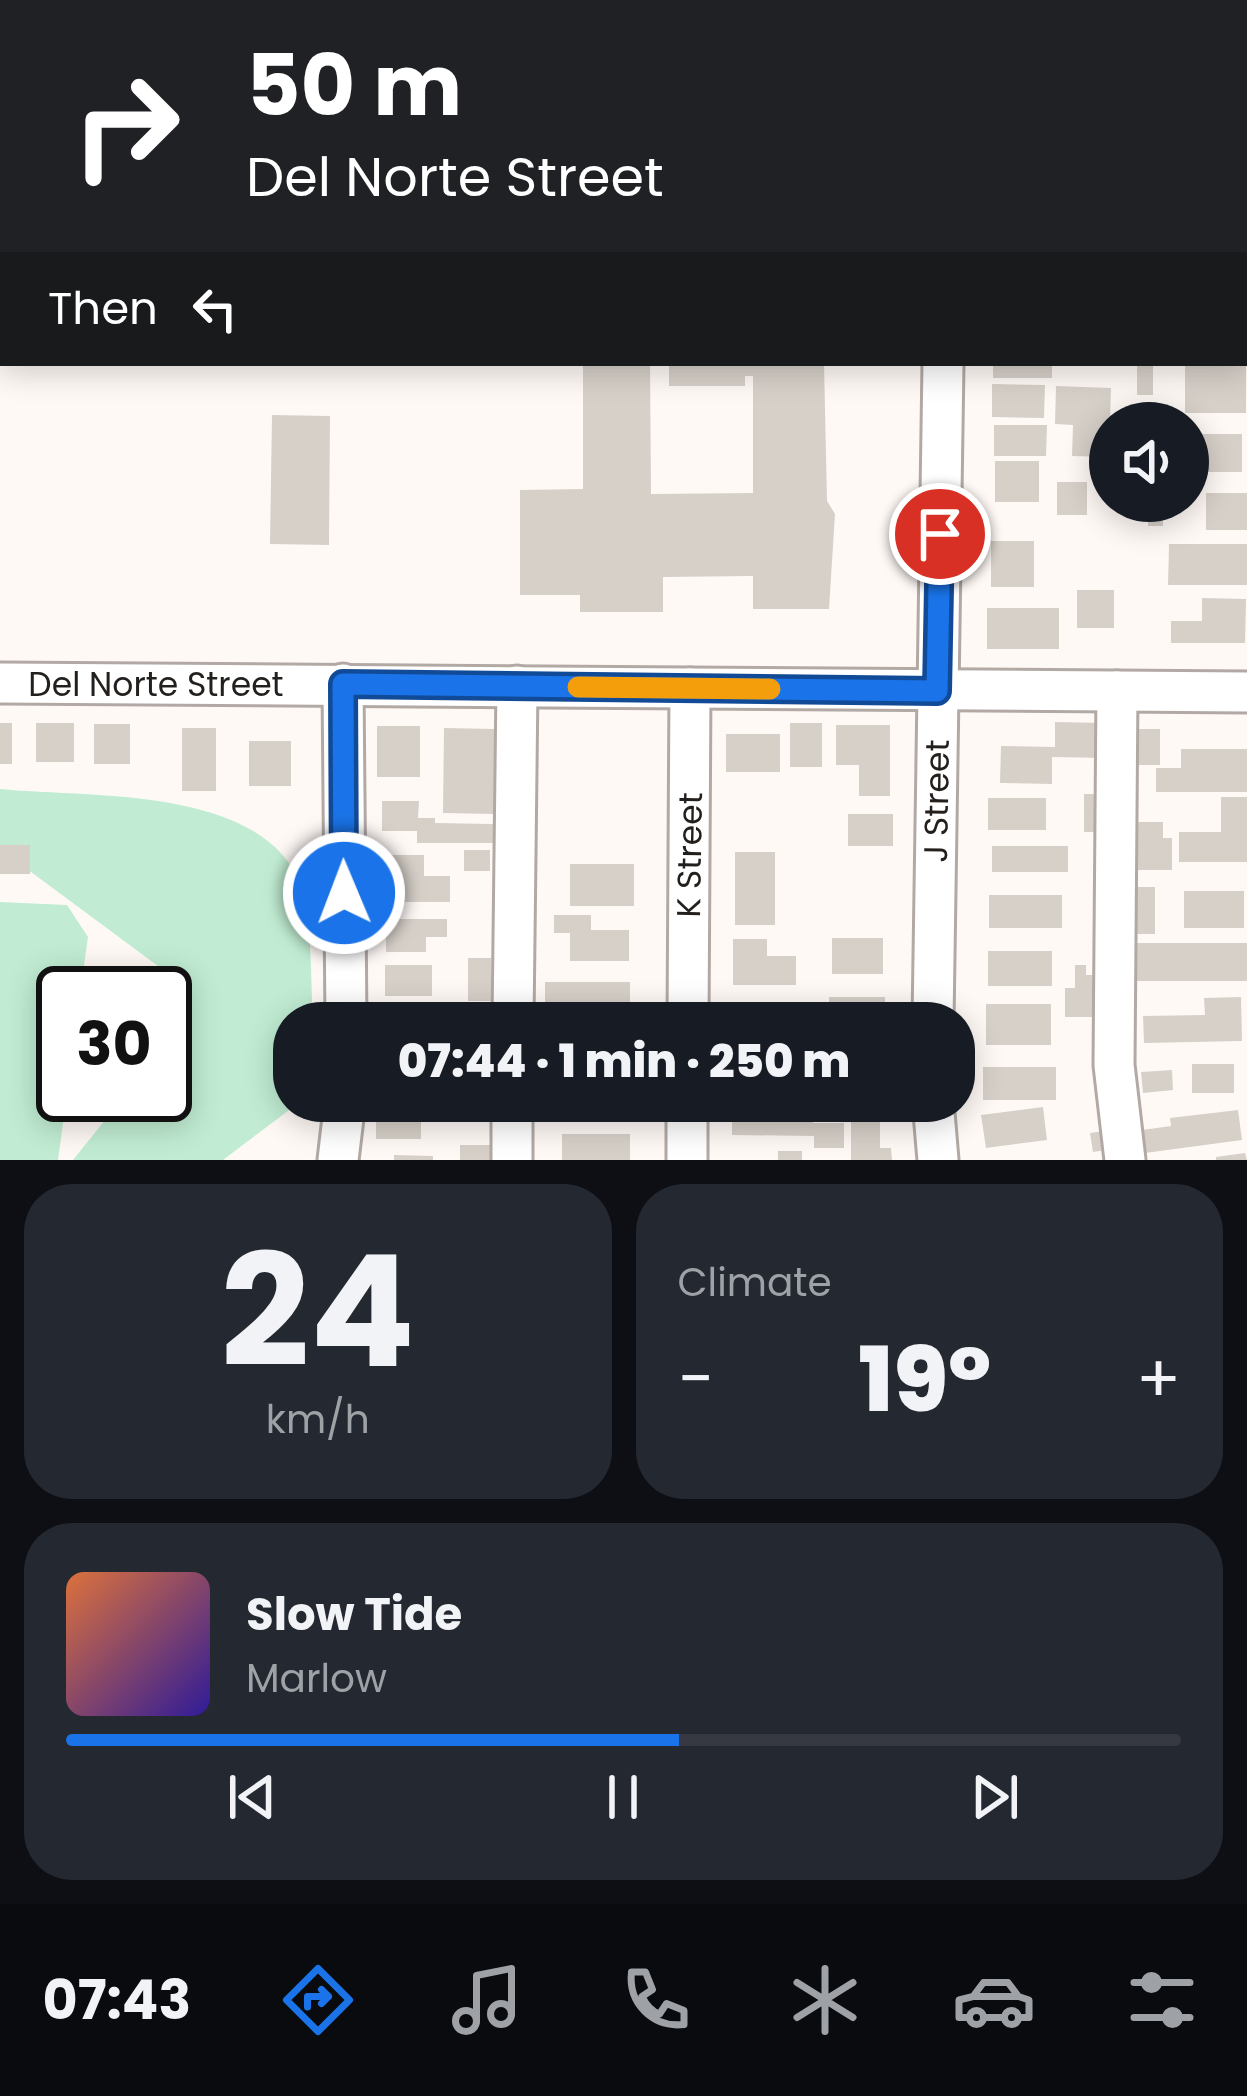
<!DOCTYPE html>
<html lang="en">
<head>
<meta charset="utf-8">
<style>
	:root { --surface:#171b24; --page:#242831; --text:#f1f3f6; --muted:#9ea1a6; --line:#363941; --accent:#1a73e8 }
	body { margin:0; font-family:Poppins,sans-serif; background:var(--page); color:var(--text); height:100vh; display:flex; flex-direction:column; font-size:45px; white-space:nowrap }
	* { box-sizing:border-box; margin:0 }
	p { font-size:39px; color:var(--muted) }
	.icon { flex:none; width:66px; height:66px; fill:none; stroke:currentColor; stroke-width:2; stroke-linecap:round; stroke-linejoin:round }
	.map { position:relative; height:1160px; overflow:hidden }
	.details { display:flex; flex-direction:column; gap:24px; padding:24px; background:#0d0f14; flex:1 }
	.details>* { flex:none }
	.guide { position:absolute; left:0px; top:0px; width:1248px; height:366px; box-shadow:0 6px 30px #0003; background:#202124; color:#fff; overflow:hidden }
	.fabs { position:absolute; left:1089px; top:402px; display:grid; gap:24px }
	.fabs a { display:grid; place-items:center; width:120px; height:120px; border-radius:50%; background:var(--surface); box-shadow:0 6px 30px #0003; font-size:60px }
	.speed { position:absolute; left:36px; top:966px; display:flex; gap:24px; font-size:60px; font-weight:700; text-align:center }
	.speed>* { display:grid; place-content:center; width:156px; height:156px; border-radius:50%; background:var(--surface); box-shadow:0 6px 30px #0003; line-height:1 }
	.speed .limit { border:6px solid #111; border-radius:18px; background:#fff; color:#111 }
	.pin { position:absolute; display:grid; place-items:center; width:102px; height:102px; color:#fff; margin:-51px; border:6px solid #fff; border-radius:50%; box-shadow:0 3px 12px #0007 }
	.me { position:absolute; width:132px; margin:-66px; rotate:359deg; stroke-linejoin:round; filter:drop-shadow(0 0 9px #0008) }
	.turn { display:flex; align-items:center; gap:42px; height:252px; padding:0 48px; font-size:54px }
	.turn .icon { width:156px; height:156px; stroke-width:2.5 }
	.turn b { display:block; font-size:84px; line-height:102px }
	.then { display:flex; align-items:center; height:114px; padding:0 48px; background:#0003; gap:24px; font-size:45px }
	.big { font-size:90px; font-weight:800; line-height:1.1 }
	.details .tile { flex:1; display:flex; flex-direction:column; justify-content:center; gap:18px; min-width:0; padding:0 42px; border-radius:48px; background:var(--page) }
	.details .dial { align-items:center; gap:0 }
	.dial b { font-size:156px; line-height:1 }
	.song { display:flex; align-items:center; gap:36px }
	.cover { width:144px; height:144px; border-radius:18px; background:linear-gradient(135deg,hsl(20 70% 55%),hsl(250 70% 35%)) }
	.played { height:12px; border-radius:6px; background:linear-gradient(90deg,var(--accent) 55%,var(--line) 55%) }
	.keys { display:flex; justify-content:space-around; direction:ltr }
	.heat { display:flex; justify-content:space-between; align-items:center; font-size:66px; direction:ltr }
	.details .tiles { flex:1; display:grid; gap:24px; grid-template-columns:1fr 1fr }
	.tile:last-child { grid-column:span 2 }
	.trip { position:absolute; left:273px; top:1002px; width:702px; height:120px; border-radius:48px; background:var(--surface); box-shadow:0 6px 30px #0003; font-weight:800; line-height:120px; text-align:center }
	.tab-bar { display:flex; height:192px; justify-content:space-around; align-items:center; background:#090b0e; color:var(--muted) }
	.tab-bar .icon { width:84px; height:84px }
	.tab-bar .active { color:var(--accent) }
	.tab-bar b { font-size:54px; color:var(--text) }
	.map>svg:first-child { display:block }
</style>
</head>
<body>
<div class="map">
<svg width="1247" height="1160" viewBox="0 0 1247 1160">
	<rect width="100%" height="100%" fill="#fff9f6"/>
	<!-- green -->
	<g fill="#c1ecd3">
		<path d="M0 789C89 798 262 785 301 885 312 911 311 990 313 1023H294V1101H301L223 1160H73L125 1095H165V1049L179 1032 166 972 0 849Z"/>
		<polygon points="0,902 67,905 88,937 80,993 63,993 67,1095 58,1160 0,1160"/>
	</g>
	<!-- building -->
	<g fill="#d7d0c9">
		<polygon points="583,363 650,363 651,494 753,493 753,376 745,376 745,386 669,386 669,363 824,363 827,501 835,514 829,609 753,609 753,576 663,577 663,612 580,612 580,595 520,595 520,490 583,489"/>
		<rect x="993" y="363" width="59" height="15"/>
		<rect x="1137" y="363" width="16" height="32"/>
		<rect x="1185" y="363" width="61" height="50"/>
		<polygon points="992,384 1045,385 1044,418 992,417"/>
		<polygon points="1056,386 1111,388 1109,457 1072,456 1073,425 1055,424"/>
		<polygon points="272,415 330,416 329,545 270,544"/>
		<polygon points="994,425 1047,425 1046,456 994,456"/>
		<rect x="1188" y="434" width="54" height="38"/>
		<rect x="995" y="461" width="44" height="41"/>
		<rect x="1057" y="482" width="30" height="33"/>
		<rect x="1206" y="493" width="41" height="37"/>
		<polygon points="1137,501 1163,501 1163,526 1148,526 1148,507 1137,507"/>
		<rect x="991" y="541" width="43" height="46"/>
		<polygon points="1169,544 1247,544 1247,585 1168,585"/>
		<rect x="1077" y="590" width="37" height="38"/>
		<polygon points="1202,598 1246,599 1245,643 1171,643 1171,621 1202,621"/>
		<rect x="987" y="608" width="72" height="41"/>
		<polygon points="1055,722 1106,723 1105,758 1052,757 1052,784 1000,783 1001,746 1055,747"/>
		<rect x="0" y="723" width="12" height="41"/>
		<rect x="36" y="723" width="38" height="39"/>
		<rect x="790" y="723" width="32" height="44"/>
		<rect x="94" y="724" width="36" height="40"/>
		<polygon points="836,725 890,725 890,796 859,796 859,765 836,765"/>
		<rect x="377" y="726" width="43" height="51"/>
		<rect x="182" y="728" width="34" height="63"/>
		<polygon points="444,728 495,729 495,814 443,813"/>
		<rect x="1130" y="729" width="30" height="36"/>
		<rect x="726" y="734" width="54" height="38"/>
		<rect x="249" y="741" width="42" height="45"/>
		<polygon points="1181,749 1247,749 1247,792 1156,792 1156,768 1181,768"/>
		<rect x="1084" y="794" width="19" height="38"/>
		<polygon points="1221,797 1247,797 1247,862 1179,862 1179,832 1221,832"/>
		<rect x="988" y="798" width="58" height="32"/>
		<polygon points="382,801 419,801 418,818 435,818 435,823 493,824 493,843 417,843 417,831 382,831"/>
		<rect x="848" y="814" width="45" height="32"/>
		<polygon points="1132,822 1163,822 1163,838 1172,838 1172,870 1132,870"/>
		<rect x="0" y="845" width="30" height="29"/>
		<rect x="992" y="846" width="76" height="26"/>
		<rect x="464" y="850" width="26" height="21"/>
		<rect x="735" y="852" width="40" height="73"/>
		<polygon points="380,855 424,855 424,876 450,876 450,902 380,902"/>
		<rect x="570" y="864" width="64" height="42"/>
		<rect x="1130" y="887" width="25" height="47"/>
		<rect x="1184" y="891" width="60" height="37"/>
		<rect x="989" y="895" width="73" height="33"/>
		<polygon points="554,915 591,915 591,930 629,930 629,961 570,961 570,933 554,933"/>
		<polygon points="386,919 447,919 447,937 426,937 426,952 386,952"/>
		<rect x="832" y="938" width="51" height="36"/>
		<polygon points="733,939 767,939 767,956 796,956 796,985 733,985"/>
		<rect x="1137" y="943" width="110" height="38"/>
		<rect x="988" y="951" width="64" height="35"/>
		<rect x="468" y="958" width="23" height="43"/>
		<rect x="385" y="965" width="47" height="31"/>
		<polygon points="1075,965 1086,965 1086,975 1097,975 1097,1017 1065,1017 1065,988 1075,988"/>
		<rect x="545" y="982" width="85" height="41"/>
		<rect x="829" y="997" width="56" height="26"/>
		<polygon points="1241,997 1242,1041 1144,1043 1143,1016 1205,1015 1204,998"/>
		<rect x="986" y="1004" width="65" height="41"/>
		<rect x="1192" y="1064" width="42" height="29"/>
		<rect x="983" y="1067" width="73" height="33"/>
		<polygon points="1172,1070 1173,1090 1143,1093 1141,1072"/>
		<polygon points="851,1101 880,1101 880,1148 891,1148 892,1160 851,1160"/>
		<polygon points="732,1103 813,1104 813,1123 844,1123 844,1148 814,1148 814,1136 732,1135"/>
		<polygon points="1043,1107 1047,1140 986,1148 981,1115"/>
		<rect x="376" y="1108" width="45" height="31"/>
		<polygon points="1238,1110 1242,1140 1145,1153 1142,1130 1171,1126 1170,1118"/>
		<polygon points="1104,1131 1106,1150 1093,1152 1090,1133"/>
		<rect x="562" y="1134" width="68" height="26"/>
		<rect x="460" y="1145" width="34" height="15"/>
		<rect x="778" y="1151" width="24" height="9"/>
		<polygon points="1245,1153 1247,1160 1216,1160 1216,1157"/>
		<polygon points="394,1155 433,1156 433,1160 394,1160"/>
	</g>
	<g fill="none" stroke-linecap="round" stroke-linejoin="round">
		<!-- minor casing -->
		<g stroke="#b2a9a4" stroke-width="45">
			<g id="minor">
				<polyline points="1120,0 1120,3"/>
				<polyline points="394,3 395,0"/>
				<polyline points="945,3 945,0"/>
				<polyline points="1245,310 1247,310"/>
				<polyline points="0,683 1247,692"/>
				<polyline points="343,684 346,1023"/>
				<polyline points="1117,691 1114,1065 1125,1160"/>
				<polyline points="513,1023 517,686"/>
				<polyline points="688,1023 690,688"/>
				<polyline points="933,1023 943,363"/>
				<polyline points="933,1101 938,1160"/>
				<polyline points="338,1160 345,1101"/>
				<polyline points="512,1160 512,1101"/>
				<polyline points="687,1160 687,1101"/>
			</g>
		</g>
		<!-- minor -->
		<use href="#minor" stroke="#fff" stroke-width="39"/>
	</g>
	<g fill="none" stroke-linecap="round" stroke-linejoin="round">
		<!-- route casing -->
		<g stroke="#114b97" stroke-width="30">
			<polyline id="route" points="344,893 343,684 937,691 940,534"/>
		</g>
		<!-- route -->
		<use href="#route" stroke="#1a73e8" stroke-width="21"/>
		<!-- slow -->
		<polyline stroke="#f59e0b" stroke-width="21" points="578,687 770,689"/>
	</g>
	<g text-anchor="middle" stroke-width="9" stroke-linejoin="round" paint-order="stroke">
		<!-- street labels -->
		<g font-size="33" fill="#231f1d" stroke="#fff">
			<text x="156" y="696">Del Norte Street</text>
			<text transform="translate(936 801) rotate(-89)" y="12">J Street</text>
			<text transform="translate(689 855) rotate(-89)" y="12">K Street</text>
		</g>
	</g>
</svg>
<div class="fabs">
<a><svg class="icon" aria-label="sound" viewBox="0 0 24 24"><path d="M4 9h4l5-4v14l-5-4H4zM17 9q2 3 0 6"/></svg></a>
</div>
<div class="speed"><div class="limit">30</div></div>
<div class="pin" style="left:940px;top:534px;background:#d93025"><svg class="icon" aria-label="arrive" viewBox="0 0 24 24"><path d="M6 21V4h12l-3 4 3 4H6"/></svg></div>
<svg class="me" style="left:344px;top:893px" viewBox="-20 -20 40 40"><circle r="17" fill="#1a73e8" stroke="#fff" stroke-width="3"/><path d="M0-11L8 9 0 5-8 9z" fill="#fff"/></svg>
<div class="trip">07:44 · 1 min · 250 m</div>
<div class="guide">
<div class="turn"><svg class="icon" aria-label="right" viewBox="0 0 24 24"><path d="M7 20v-9h11M14 6l5 5-5 5"/></svg><div><b>50 m</b>Del Norte Street</div></div>
<div class="then">Then<svg class="icon" aria-label="left" viewBox="0 0 24 24"><path d="M17 20v-9H6M10 6l-5 5 5 5"/></svg></div>
</div>
</div>
<section class="details">
<div class="tiles">
<div class="tile dial"><b>24</b><p>km/h</p></div>
<div class="tile"><p>Climate</p>
<div class="heat"><a>−</a><b class="big">19°</b><a>+</a></div>
</div>
<div class="tile">
<div class="song"><i class="cover"></i><div><b>Slow Tide</b><p>Marlow</p></div></div>
<div class="played"></div>
<div class="keys"><svg class="icon" aria-label="previous" viewBox="0 0 24 24"><path d="M18 5L8 12l10 7zM5 5v14"/></svg><svg class="icon" aria-label="pause" viewBox="0 0 24 24"><path d="M8 5v14M16 5v14"/></svg><svg class="icon" aria-label="next" viewBox="0 0 24 24"><path d="M6 5l10 7-10 7zM19 5v14"/></svg></div>
</div>
</div>
</section>
<nav class="tab-bar">
<b>07:43</b>
<svg class="icon active" aria-label="directions" viewBox="0 0 24 24"><path d="M12 3l9 9-9 9-9-9zM9 14v-3h6M13 9l2 2-2 2"/></svg>
<svg class="icon" aria-label="music" viewBox="0 0 24 24"><path d="M9 18V5l10-2v13"/><circle cx="6" cy="18" r="3"/><circle cx="16" cy="16" r="3"/></svg>
<svg class="icon" aria-label="phone" viewBox="0 0 24 24"><path d="M5 4h4l2 5-3 2q2 4 5 5l2-3 5 2v4C11 20 4 13 5 4z"/></svg>
<svg class="icon" aria-label="climate" viewBox="0 0 24 24"><path d="M12 3v18M4 7l16 10M4 17L20 7"/></svg>
<svg class="icon" aria-label="car" viewBox="0 0 24 24"><path d="M5 17H2v-5l4-1 3-4h7l3 4 3 1v5h-3M9 17h6M6 11h13"/><circle cx="7" cy="17" r="2"/><circle cx="17" cy="17" r="2"/></svg>
<svg class="icon" aria-label="filters" viewBox="0 0 24 24"><path d="M4 7h16M4 17h16"/><circle cx="9" cy="7" r="2"/><circle cx="15" cy="17" r="2"/></svg>
</nav>
</body>
</html>
